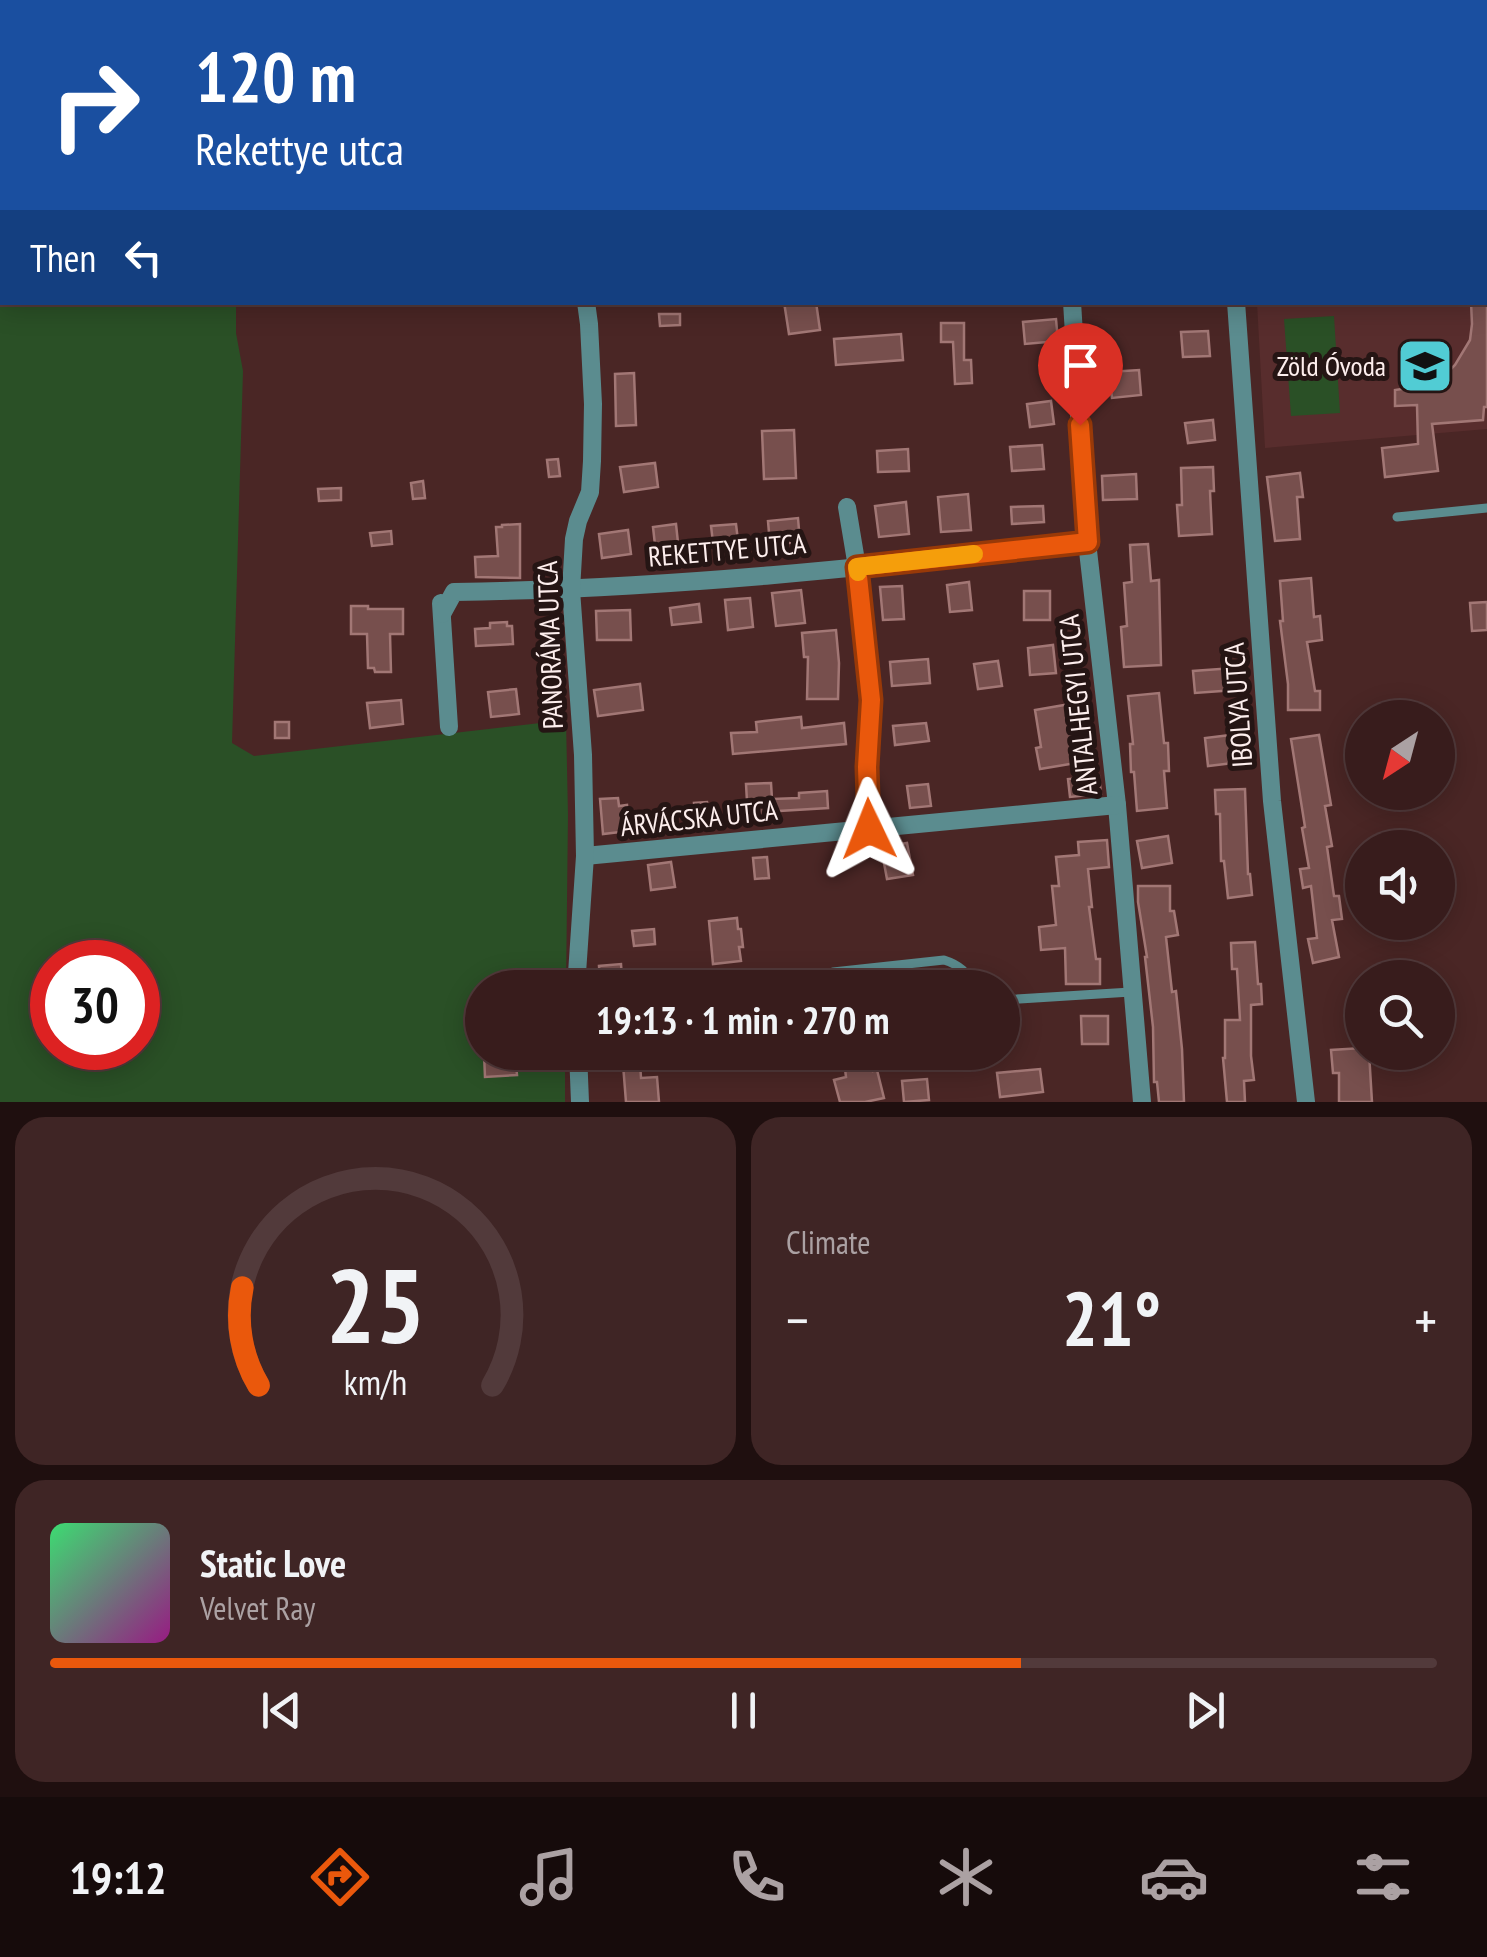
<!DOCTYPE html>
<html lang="en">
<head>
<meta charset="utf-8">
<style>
	:root { --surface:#381c1c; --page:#3f2525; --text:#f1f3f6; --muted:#aba1a3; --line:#523a3b; --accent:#ea580c }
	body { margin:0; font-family:"PT Sans Narrow",sans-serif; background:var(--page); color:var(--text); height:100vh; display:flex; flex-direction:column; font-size:38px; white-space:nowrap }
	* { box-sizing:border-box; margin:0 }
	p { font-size:32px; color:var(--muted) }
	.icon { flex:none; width:55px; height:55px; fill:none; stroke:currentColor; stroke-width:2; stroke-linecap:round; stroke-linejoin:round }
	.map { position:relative; height:1102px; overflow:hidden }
	.drawer { display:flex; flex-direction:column; gap:15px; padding:15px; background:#1f0f0f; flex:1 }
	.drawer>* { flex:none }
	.guide { position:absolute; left:0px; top:0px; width:1488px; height:305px; box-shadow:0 5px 25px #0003,0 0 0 2px var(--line); background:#1a4fa0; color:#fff; overflow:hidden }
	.needle { width:65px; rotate:216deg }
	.controls { position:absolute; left:1345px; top:700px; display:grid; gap:20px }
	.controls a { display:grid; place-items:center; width:110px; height:110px; border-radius:50%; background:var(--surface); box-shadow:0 5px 25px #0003,0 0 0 2px var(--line); font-size:50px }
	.speed { position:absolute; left:30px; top:940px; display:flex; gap:20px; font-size:50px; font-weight:700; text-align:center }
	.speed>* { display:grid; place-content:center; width:130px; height:130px; border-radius:50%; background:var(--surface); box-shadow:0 5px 25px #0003,0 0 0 2px var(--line); line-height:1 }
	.speed .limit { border:15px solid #d22; background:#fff; color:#111 }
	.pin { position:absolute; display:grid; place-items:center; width:85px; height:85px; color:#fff; margin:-102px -42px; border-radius:50% 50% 50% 0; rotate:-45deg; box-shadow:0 0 10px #0007 }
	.pin .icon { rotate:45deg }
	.me { position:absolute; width:110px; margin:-55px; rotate:358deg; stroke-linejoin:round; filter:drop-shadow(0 0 8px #0008) }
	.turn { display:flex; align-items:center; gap:35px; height:210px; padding:0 30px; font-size:45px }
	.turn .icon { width:130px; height:130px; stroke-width:2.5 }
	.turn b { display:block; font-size:70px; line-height:85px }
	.then { display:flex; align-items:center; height:95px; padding:0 30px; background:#0003; gap:20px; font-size:38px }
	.big { font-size:75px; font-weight:600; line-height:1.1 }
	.drawer .tile { flex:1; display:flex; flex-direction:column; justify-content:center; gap:15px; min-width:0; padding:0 35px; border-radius:30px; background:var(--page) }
	.drawer .dial { align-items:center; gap:0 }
	.dial svg { height:260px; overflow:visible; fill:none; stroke:var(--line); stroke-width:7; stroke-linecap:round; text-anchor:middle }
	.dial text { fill:var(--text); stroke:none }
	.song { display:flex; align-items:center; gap:30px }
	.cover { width:120px; height:120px; border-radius:15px; background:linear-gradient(135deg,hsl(140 70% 55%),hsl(310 70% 35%)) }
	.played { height:10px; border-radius:5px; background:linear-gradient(90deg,var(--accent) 70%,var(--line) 70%) }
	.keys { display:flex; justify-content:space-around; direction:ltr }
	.heat { display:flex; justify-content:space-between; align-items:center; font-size:55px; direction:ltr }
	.drawer .tiles { flex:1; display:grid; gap:15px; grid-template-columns:1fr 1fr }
	.tile:last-child { grid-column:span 2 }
	.trip { position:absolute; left:465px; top:970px; width:555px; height:100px; border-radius:50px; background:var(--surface); box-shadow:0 5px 25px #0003,0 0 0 2px var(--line); font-weight:600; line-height:100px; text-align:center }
	.menu { display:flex; height:160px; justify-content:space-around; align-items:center; background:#160b0b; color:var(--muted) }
	.menu .icon { width:70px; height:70px }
	.menu .on { color:var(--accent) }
	.menu b { font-size:45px; color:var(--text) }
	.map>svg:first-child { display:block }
</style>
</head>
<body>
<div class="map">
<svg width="1487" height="1102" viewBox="0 0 1487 1102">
	<rect width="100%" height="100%" fill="#4a2625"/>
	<!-- built -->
	<polygon fill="#582d2d" points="1485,120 1487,120 1487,429 1265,448 1257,303 1485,302"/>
	<!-- green -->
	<g fill="#2a5026" fill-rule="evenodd">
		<path d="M0 0H165L166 2H2V302L236 303V333L243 371 232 743 254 756 566 720 568 815 566 987 482 988V1052L565 1053V1102H0ZM52 962H138V1048H52Z"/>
		<polygon points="1334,316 1340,413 1291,416 1284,319"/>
	</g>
	<!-- building -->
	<g fill="#774f4d" stroke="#a27775" stroke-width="2.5">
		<polygon points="784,302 816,302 820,330 789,334"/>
		<polygon points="1471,302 1487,302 1487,407 1484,407 1483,420 1432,424 1438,471 1385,477 1382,448 1418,444 1417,405 1395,406 1395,390 1427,385 1443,377 1455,365 1470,340 1472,324"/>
		<polygon points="659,314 680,314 680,325 660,326"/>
		<polygon points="1056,319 1058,341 1025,344 1023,322"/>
		<polygon points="941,323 964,323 964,360 971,360 972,383 955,384 953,342 941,342"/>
		<polygon points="1208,331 1210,356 1183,357 1181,332"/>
		<polygon points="901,334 903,360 836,365 834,339"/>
		<polygon points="1139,370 1141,395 1112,398 1109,372"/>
		<polygon points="634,373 636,425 616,426 615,374"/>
		<polygon points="1051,401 1054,424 1030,427 1027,404"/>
		<polygon points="1213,420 1215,440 1188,443 1185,423"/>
		<polygon points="794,430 796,478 764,479 762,431"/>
		<polygon points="1042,445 1044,469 1012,471 1010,447"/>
		<polygon points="908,449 909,471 878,472 877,451"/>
		<polygon points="558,459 560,476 549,477 547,460"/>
		<polygon points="655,463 658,487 624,492 620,467"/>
		<polygon points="1213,467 1214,491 1210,491 1212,534 1179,536 1177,505 1182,505 1181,468"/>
		<polygon points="1300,473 1303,497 1297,497 1300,539 1275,541 1267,477"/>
		<polygon points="1136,474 1137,499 1103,500 1102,476"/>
		<polygon points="423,481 425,498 413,499 411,483"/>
		<polygon points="341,488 341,500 319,501 318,489"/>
		<polygon points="968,494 971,530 941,532 938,497"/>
		<polygon points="906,502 909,534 879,537 875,506"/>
		<polygon points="1043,506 1044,522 1012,524 1011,507"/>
		<polygon points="798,518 800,542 770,545 768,521"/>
		<polygon points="520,524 520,578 476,577 475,557 498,556 496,527 502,527 502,525"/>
		<polygon points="676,524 679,552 656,554 653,527"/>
		<polygon points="736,524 739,549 714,551 711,526"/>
		<polygon points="628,530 631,554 602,558 599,534"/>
		<polygon points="391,531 392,544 372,546 370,533"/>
		<polygon points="1148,544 1151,581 1159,580 1161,665 1124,667 1121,627 1127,626 1124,583 1132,582 1130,545"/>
		<polygon points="1311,578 1314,617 1320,616 1322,640 1307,642 1315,691 1320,691 1320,710 1288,710 1288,684 1280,621 1283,621 1280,581"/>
		<polygon points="969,582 972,610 950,612 947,585"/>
		<polygon points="902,586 904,619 883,620 880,587"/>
		<polygon points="801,590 805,623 776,626 772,593"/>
		<rect x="1024" y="591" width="26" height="29"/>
		<polygon points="750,598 753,627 728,630 725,600"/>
		<polygon points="1487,602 1487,630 1472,631 1470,603"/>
		<polygon points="699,604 701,622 672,625 670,608"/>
		<polygon points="351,606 368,606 368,609 403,609 403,634 390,634 391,672 375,672 374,668 368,668 367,634 351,634"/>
		<polygon points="630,610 631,640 597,640 596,611"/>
		<polygon points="507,622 507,626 512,626 513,644 476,646 475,629 490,628 490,623"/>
		<polygon points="836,630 839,663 838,699 807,699 808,657 804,657 802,633"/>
		<polygon points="1053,645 1056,673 1030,675 1028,648"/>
		<polygon points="928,659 930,683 892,686 890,662"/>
		<polygon points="998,661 1002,686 978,689 974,664"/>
		<polygon points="1233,668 1235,690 1195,693 1193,671"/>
		<polygon points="640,684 643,710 598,716 594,690"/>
		<polygon points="516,689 519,714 491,717 488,692"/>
		<polygon points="1159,693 1164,743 1168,743 1169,771 1164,771 1167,808 1137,811 1134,772 1131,772 1130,744 1133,744 1128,696"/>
		<polygon points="401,700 403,724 370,728 367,703"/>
		<polygon points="1070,704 1074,728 1069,729 1076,763 1040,769 1036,748 1041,747 1035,710"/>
		<polygon points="801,717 802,728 844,723 846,744 733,754 731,733 757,732 756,722"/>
		<rect x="275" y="722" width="14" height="16"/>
		<polygon points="926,723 929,741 895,745 893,726"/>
		<polygon points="1239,734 1242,762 1208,766 1205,738"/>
		<polygon points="1319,735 1331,805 1325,806 1332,846 1327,847 1334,896 1339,896 1342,919 1332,920 1339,957 1313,963 1308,939 1317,938 1311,886 1303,888 1300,869 1309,868 1302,828 1305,827 1291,739"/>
		<polygon points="1099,776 1101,794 1070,797 1068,779"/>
		<polygon points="771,783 772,799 799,798 799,793 827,791 828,808 779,811 779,817 748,819 746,784"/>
		<polygon points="928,784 931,806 910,808 907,786"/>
		<polygon points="1245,789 1248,874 1250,874 1252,895 1228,898 1224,861 1221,861 1220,814 1216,814 1215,790"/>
		<polygon points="618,798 619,806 627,805 629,831 603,834 600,799"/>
		<polygon points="707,802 709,821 696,822 694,803"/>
		<polygon points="1168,836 1172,863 1142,868 1137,841"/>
		<polygon points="1107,840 1109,867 1088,869 1092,907 1089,907 1096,959 1100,959 1100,984 1066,984 1065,948 1041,950 1039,927 1056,925 1052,886 1059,886 1056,857 1079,855 1078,842"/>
		<polygon points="907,843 913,875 887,879 881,847"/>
		<polygon points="767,857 769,878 755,879 753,858"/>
		<polygon points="671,862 675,887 651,890 648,865"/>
		<polygon points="1138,886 1170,886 1170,911 1174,911 1178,935 1166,937 1172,992 1176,991 1182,1049 1184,1102 1159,1102 1157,1082 1154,1082 1153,1027 1145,957 1147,957 1138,902"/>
		<polygon points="737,918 738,929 741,929 743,947 739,947 741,961 713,964 709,921"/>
		<polygon points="654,929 655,944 634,946 632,931"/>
		<polygon points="1255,942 1258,984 1261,984 1262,1004 1251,1005 1251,1056 1254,1080 1244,1081 1245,1102 1227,1102 1223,1058 1225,1058 1225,1020 1240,1020 1237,969 1232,969 1231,943"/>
		<polygon points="621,964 622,978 600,980 599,966"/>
		<polygon points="1081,1016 1108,1016 1108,1044 1082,1044"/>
		<polygon points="1362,1048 1362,1052 1369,1052 1372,1102 1339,1102 1339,1073 1333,1073 1331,1050"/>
		<polygon points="515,1052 517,1075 485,1077 484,1053"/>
		<polygon points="843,1052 871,1052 873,1071 877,1070 884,1098 865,1102 840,1102 834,1080 846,1077"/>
		<polygon points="640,1062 641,1078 657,1077 659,1102 626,1102 623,1064"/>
		<polygon points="1040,1069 1043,1092 1000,1097 997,1073"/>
		<polygon points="927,1079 929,1100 904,1102 902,1081"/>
	</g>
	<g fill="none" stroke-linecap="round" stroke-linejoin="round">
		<!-- service -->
		<g stroke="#5b8c8f" stroke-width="9">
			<polyline points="1485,270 1487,270"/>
			<polyline points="1485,294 1487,294"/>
			<polyline points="1397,517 1487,508"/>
			<path d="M833 972 944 960C960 965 967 972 974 988"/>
			<polyline points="1002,1000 1131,992"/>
		</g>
		<!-- minor -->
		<g stroke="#5b8c8f" stroke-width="18">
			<polyline points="301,0 302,2"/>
			<polyline points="468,0 469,2"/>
			<polyline points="1050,0 1050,2"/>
			<polyline points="1216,0 1216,2"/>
			<polyline points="847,2 850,0"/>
			<polyline points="1485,104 1487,104"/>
			<polyline points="1072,302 1087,542 1117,805 1142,1102"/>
			<polyline points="1236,302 1272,801 1306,1102"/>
			<polyline points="847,507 857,567 871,700 867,767 869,829"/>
			<polyline points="441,603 449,727"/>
			<path d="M442 614 454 592C666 589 877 567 1087 542"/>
			<polyline points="585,856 1117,805"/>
			<polyline points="576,988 585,856 583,755 571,590 574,539 578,521 590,492 592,461 593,404 589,324 586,302"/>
			<polyline points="578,1052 580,1102"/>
		</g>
	</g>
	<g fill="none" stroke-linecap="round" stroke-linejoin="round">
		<!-- route casing -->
		<g stroke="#983908" stroke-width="25">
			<polyline id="route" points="869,829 867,767 871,700 857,567 1088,542 1080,425"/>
		</g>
		<!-- route -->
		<use href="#route" stroke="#ea580c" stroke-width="18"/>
		<!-- slow -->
		<polyline stroke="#f59e0b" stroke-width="18" points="858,572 857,567 974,554"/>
	</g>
	<!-- icons -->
	<defs>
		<g id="school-square" transform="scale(2.875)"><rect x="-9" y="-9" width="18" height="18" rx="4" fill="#51ccd4" stroke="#251514"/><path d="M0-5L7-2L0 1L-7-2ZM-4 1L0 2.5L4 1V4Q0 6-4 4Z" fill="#111"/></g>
	</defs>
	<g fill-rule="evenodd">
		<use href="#school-square" x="1425" y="366"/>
	</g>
	<g text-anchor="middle" stroke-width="10" stroke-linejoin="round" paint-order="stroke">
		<!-- poi labels -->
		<g font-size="28" fill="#fdeeed" stroke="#251514" text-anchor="end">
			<text x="1386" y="376">Zöld Óvoda</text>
		</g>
		<!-- street labels -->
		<g font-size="28" fill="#fdeeed" stroke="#251514">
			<text transform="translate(727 550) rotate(-5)" y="10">REKETTYE UTCA</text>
			<text transform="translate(550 645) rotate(-92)" y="10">PANORÁMA UTCA</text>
			<text transform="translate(1078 705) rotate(-96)" y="10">ANTALHEGYI UTCA</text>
			<text transform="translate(1238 705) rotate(-94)" y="10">IBOLYA UTCA</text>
			<text transform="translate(699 818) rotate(-6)" y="10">ÁRVÁCSKA UTCA</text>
		</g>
	</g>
</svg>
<div class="controls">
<a><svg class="needle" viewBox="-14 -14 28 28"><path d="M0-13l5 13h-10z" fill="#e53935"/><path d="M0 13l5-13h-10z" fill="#aba1a3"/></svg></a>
<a><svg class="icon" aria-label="sound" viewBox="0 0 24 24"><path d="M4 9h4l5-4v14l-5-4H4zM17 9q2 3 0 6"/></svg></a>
<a><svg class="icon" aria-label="search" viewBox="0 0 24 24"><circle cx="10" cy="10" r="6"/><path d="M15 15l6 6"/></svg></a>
</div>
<div class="speed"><div class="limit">30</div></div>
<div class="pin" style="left:1080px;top:425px;background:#d93025"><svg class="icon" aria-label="arrive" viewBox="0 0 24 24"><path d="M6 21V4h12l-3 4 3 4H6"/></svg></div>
<svg class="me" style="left:869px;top:829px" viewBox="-20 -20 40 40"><path d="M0-17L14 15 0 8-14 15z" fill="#ea580c" stroke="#fff" stroke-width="4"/></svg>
<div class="trip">19:13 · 1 min · 270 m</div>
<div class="guide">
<div class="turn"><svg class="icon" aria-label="right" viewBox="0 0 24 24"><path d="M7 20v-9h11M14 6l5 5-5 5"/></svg><div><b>120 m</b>Rekettye utca</div></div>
<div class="then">Then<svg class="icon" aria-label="left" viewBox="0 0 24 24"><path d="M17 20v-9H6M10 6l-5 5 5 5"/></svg></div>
</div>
</div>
<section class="drawer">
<div class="tiles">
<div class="tile dial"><svg viewBox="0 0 100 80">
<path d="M14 69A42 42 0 1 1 86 69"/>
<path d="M14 69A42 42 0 0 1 9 39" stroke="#ea580c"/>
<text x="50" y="56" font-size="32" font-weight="700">25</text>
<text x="50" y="72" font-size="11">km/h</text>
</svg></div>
<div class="tile"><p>Climate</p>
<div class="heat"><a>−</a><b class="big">21°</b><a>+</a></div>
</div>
<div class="tile">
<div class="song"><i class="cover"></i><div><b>Static Love</b><p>Velvet Ray</p></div></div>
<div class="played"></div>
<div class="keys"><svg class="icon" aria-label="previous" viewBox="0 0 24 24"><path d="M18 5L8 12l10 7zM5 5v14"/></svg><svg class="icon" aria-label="pause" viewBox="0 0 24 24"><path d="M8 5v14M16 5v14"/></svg><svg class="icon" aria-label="next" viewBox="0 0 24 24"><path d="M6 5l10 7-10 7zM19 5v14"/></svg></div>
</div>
</div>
</section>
<nav class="menu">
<b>19:12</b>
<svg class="icon on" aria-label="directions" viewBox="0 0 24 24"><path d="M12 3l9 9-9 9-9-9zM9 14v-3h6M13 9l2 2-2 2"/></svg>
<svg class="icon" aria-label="music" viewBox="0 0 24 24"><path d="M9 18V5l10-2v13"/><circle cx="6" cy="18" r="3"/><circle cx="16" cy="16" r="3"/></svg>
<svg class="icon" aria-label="phone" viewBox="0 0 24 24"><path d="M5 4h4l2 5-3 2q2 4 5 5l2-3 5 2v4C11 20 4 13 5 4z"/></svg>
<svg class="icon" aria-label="climate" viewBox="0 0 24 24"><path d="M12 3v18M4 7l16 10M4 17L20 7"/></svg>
<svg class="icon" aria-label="car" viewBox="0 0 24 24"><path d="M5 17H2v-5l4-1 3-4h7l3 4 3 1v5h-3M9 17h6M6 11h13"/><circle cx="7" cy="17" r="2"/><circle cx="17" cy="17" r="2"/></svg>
<svg class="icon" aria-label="filters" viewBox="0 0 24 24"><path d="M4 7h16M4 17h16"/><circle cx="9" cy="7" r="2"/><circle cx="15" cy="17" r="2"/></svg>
</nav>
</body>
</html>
